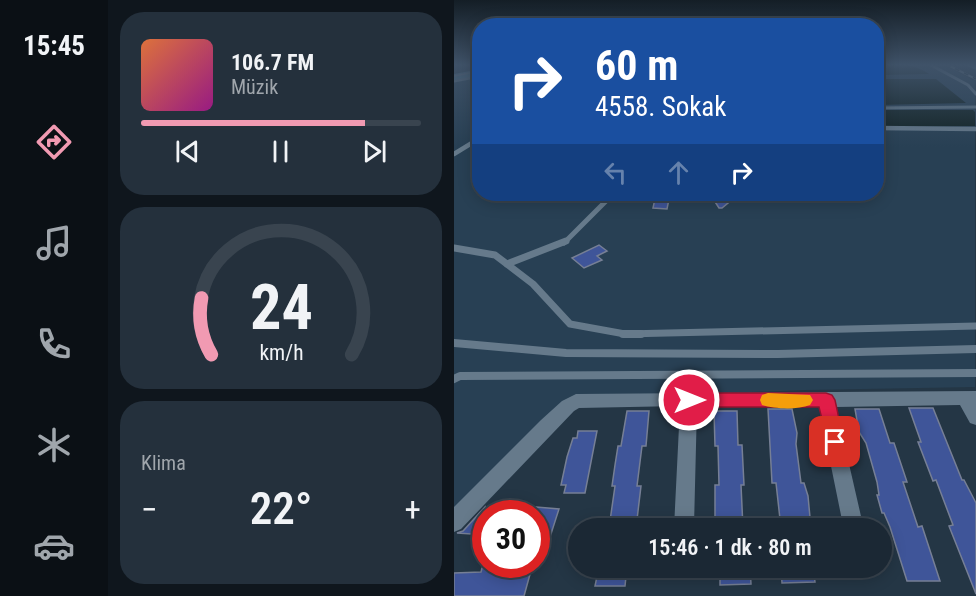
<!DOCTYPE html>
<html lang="tr">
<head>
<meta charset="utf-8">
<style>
	:root { --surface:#1b2834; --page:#24303c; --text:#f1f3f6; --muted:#a0a6ac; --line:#39444f; --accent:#f19ab2 }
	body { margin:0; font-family:"Roboto Condensed",sans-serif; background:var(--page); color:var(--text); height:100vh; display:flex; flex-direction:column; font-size:22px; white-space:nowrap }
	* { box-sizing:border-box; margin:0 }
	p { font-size:20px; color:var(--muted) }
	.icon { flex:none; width:33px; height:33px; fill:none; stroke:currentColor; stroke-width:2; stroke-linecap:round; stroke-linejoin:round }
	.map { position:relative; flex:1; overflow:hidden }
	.side { display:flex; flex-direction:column; gap:12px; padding:12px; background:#0f161d; width:346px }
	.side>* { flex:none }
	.top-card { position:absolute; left:18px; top:18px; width:412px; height:183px; border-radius:24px; box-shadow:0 3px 15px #0003,0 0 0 2px var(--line); background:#1a4fa0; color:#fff; overflow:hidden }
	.speed { position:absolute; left:18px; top:500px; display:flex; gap:12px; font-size:30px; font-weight:700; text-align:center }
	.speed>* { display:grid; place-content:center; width:78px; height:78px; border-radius:50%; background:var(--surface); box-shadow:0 3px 15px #0003,0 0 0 2px var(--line); line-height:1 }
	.speed .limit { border:9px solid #d22; background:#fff; color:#111 }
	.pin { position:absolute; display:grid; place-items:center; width:51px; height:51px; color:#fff; margin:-26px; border-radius:12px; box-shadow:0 3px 9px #0006 }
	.me { position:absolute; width:66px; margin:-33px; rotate:90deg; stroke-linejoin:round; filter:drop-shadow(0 0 4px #0008) }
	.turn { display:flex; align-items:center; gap:21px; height:126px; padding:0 24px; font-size:27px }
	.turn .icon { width:78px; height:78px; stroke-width:2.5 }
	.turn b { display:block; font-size:42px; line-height:51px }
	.lanes { display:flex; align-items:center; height:57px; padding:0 24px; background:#0003; justify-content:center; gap:30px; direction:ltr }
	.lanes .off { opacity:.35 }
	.big { font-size:45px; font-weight:600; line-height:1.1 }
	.side .tile { flex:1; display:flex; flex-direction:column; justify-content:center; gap:9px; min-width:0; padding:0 21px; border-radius:24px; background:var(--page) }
	.side .dial { align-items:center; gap:0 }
	.dial svg { height:156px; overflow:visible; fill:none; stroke:var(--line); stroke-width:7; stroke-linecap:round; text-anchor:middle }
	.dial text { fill:var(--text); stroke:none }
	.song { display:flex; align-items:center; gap:18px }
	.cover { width:72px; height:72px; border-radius:9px; background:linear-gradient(135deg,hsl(20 70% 55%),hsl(310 70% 35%)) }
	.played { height:6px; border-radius:3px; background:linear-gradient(90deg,var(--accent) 80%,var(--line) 80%) }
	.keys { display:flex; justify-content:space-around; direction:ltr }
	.heat { display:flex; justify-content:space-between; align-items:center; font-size:33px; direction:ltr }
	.trip { position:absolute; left:114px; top:518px; width:324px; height:60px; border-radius:30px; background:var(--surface); box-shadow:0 3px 15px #0003,0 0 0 2px var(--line); font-weight:600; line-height:60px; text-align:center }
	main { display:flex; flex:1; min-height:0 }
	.tabs { display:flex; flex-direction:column; width:108px; justify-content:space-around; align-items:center; background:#0b1015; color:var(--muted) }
	.tabs .icon { width:42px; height:42px }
	.tabs .on { color:var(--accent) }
	.tabs b { font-size:27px; color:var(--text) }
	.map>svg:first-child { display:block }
</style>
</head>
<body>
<main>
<nav class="tabs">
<b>15:45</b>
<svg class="icon on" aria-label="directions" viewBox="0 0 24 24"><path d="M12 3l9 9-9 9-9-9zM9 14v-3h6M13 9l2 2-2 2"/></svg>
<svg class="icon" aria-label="music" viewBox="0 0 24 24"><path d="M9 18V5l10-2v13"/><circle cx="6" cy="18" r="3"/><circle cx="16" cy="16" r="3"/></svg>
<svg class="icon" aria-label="phone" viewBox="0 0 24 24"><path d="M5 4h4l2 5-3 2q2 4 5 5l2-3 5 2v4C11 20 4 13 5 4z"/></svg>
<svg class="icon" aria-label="climate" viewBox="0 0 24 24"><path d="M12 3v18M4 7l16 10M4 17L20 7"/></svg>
<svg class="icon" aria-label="car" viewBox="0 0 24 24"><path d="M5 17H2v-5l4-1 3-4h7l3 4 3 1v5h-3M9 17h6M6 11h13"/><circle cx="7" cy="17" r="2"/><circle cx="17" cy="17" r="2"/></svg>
</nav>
<section class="side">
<div class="tile">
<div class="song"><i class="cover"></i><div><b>106.7 FM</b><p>Müzik</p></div></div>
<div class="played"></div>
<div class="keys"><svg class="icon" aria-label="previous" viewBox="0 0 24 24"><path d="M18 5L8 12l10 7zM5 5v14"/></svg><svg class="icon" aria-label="pause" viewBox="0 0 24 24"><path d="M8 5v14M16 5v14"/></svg><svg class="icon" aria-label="next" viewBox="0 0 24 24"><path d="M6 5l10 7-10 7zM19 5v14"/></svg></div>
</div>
<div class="tile dial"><svg viewBox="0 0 100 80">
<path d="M14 69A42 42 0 1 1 86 69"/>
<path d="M14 69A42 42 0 0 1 9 40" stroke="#f19ab2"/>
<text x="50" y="56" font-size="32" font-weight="700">24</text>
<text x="50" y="72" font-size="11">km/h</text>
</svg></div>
<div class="tile"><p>Klima</p>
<div class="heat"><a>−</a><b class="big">22°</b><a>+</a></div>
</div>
</section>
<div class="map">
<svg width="522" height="596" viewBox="0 0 522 596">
	<rect width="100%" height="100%" fill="#243645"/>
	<!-- built -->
	<polygon fill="#284054" points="423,64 488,64 521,81 521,387 352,390 116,399 0,518 0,78 25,73 26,194 423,194"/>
	<!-- water -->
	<g fill="#102122">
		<path d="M423 64C443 64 458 62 475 74L423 75Z"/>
		<polygon points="423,79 482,79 512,103 423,105"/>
		<polygon points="423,110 519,110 521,112 521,126 423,127"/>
	</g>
	<!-- building -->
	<g fill="#3f5599" stroke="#767f95" stroke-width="1.5">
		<polygon points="202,194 216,194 213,209 199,208"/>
		<polygon points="256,194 285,194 268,208 265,208"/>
		<polygon points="145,245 153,251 143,256 148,260 130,268 118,258"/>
		<polygon points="455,408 479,408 508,480 510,480 522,503 522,594 495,526 499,525 482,480 479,481 464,442 467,442"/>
		<polygon points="314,409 338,409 343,433 342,444 347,483 350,483 354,496 357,528 327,528 322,483 318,483"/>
		<polygon points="401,409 425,409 436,443 440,443 453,482 449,482 464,527 468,526 486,581 453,581 436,527 430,513 428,513 423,495 425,495 423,482 412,443 405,432"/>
		<polygon points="173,411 195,411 192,446 188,446 183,486 187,486 182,528 155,528 161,486 158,486 161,465 164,446 167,446"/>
		<polygon points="260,411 283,411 284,445 288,445 290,485 287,485 289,528 261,528 261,485 265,485 264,446 261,446"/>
		<polygon points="124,431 143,431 131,493 110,493 112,485 107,485 113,457 119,438 123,438"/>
		<polygon points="31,507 32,535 3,533 9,531"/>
		<polygon points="82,507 105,509 96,537 82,536"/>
		<polygon points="78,567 70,596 0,596 0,573 27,572 28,568"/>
		<polygon points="145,567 173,567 171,586 141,586"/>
		<polygon points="266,567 296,567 297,584 266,585"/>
		<polygon points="327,567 359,567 361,582 328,583"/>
	</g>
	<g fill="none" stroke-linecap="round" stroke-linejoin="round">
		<!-- service-far4 -->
		<g stroke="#667a8b" stroke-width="3">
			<polyline points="475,64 514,85 522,94"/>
			<polyline points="0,81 26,76"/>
			<polyline points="423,108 522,107"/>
		</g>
		<!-- service-far3 -->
		<g stroke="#667a8b" stroke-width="4.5">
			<polyline points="423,128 522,129"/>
			<polyline points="0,154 26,138"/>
		</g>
		<!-- service-far2 -->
		<polyline stroke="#667a8b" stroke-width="5" points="110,243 159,194"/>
		<!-- service-far1 -->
		<g stroke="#667a8b" stroke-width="7">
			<polyline points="0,248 41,255 79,284 116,324 171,334 522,326"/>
			<polyline points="53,264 112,241"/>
		</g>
		<!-- service -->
		<g stroke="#667a8b" stroke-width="8">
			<polyline points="169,334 187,334"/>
			<polyline points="0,343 112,353 324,354 522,349"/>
			<polyline points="0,379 6,376 522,373"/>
		</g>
		<!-- minor -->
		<polygon fill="#667a8b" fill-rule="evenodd" points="522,391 522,425 516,423 506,405 382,407 409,525 408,528 390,528 389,525 365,407 243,406 240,526 240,528 220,528 226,406 125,408 120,411 7,529 0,532 0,507 87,420 108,401 122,394"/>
		<!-- secondary -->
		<g fill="#548195" fill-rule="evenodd">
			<polygon points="509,64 522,65 522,70"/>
			<polygon points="26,69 26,75 0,80 0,74"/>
		</g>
		<!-- tram -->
		<polyline stroke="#7b8a96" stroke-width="1.5" points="0,76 26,71"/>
		<!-- rail casing -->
		<g stroke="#7b8a96" stroke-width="2">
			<polyline id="rail" points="492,64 522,79"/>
		</g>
		<!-- rail -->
		<use href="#rail" stroke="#1a2c3a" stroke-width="1.5" stroke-dasharray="5" stroke-linecap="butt"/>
	</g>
	<!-- sky -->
	<linearGradient id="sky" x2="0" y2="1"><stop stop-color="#141e26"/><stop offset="0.44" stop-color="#3f5268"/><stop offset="1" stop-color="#3f5268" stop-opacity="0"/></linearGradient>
	<rect width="522" height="147" fill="url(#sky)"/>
	<!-- route -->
	<polygon fill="#e11d48" stroke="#92132f" stroke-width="1.5" points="235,393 372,393 378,395 381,400 390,442 388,448 381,450 375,448 365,407 235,407 229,405 227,400 229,395"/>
	<!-- slow -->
	<path fill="#f59e0b" d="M314 393 356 395 359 400 356 405C343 410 321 409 308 405L306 400 308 395Z"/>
</svg>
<div class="speed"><div class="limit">30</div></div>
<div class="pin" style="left:381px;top:442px;background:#d93025"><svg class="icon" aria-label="arrive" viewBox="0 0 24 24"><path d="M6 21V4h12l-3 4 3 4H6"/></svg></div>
<svg class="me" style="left:235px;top:400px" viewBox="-20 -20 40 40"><circle r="17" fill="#e11d48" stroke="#fff" stroke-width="3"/><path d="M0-11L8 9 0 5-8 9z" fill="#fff"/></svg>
<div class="trip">15:46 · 1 dk · 80 m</div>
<div class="top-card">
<div class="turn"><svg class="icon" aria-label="right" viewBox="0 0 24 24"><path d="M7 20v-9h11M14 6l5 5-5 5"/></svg><div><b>60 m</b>4558. Sokak</div></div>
<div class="lanes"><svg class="icon off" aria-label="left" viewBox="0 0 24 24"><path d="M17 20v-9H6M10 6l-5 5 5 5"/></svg><svg class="icon off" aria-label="ahead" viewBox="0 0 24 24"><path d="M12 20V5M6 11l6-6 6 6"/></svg><svg class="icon" aria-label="right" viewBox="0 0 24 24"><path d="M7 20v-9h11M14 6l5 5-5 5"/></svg></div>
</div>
</div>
</main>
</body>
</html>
